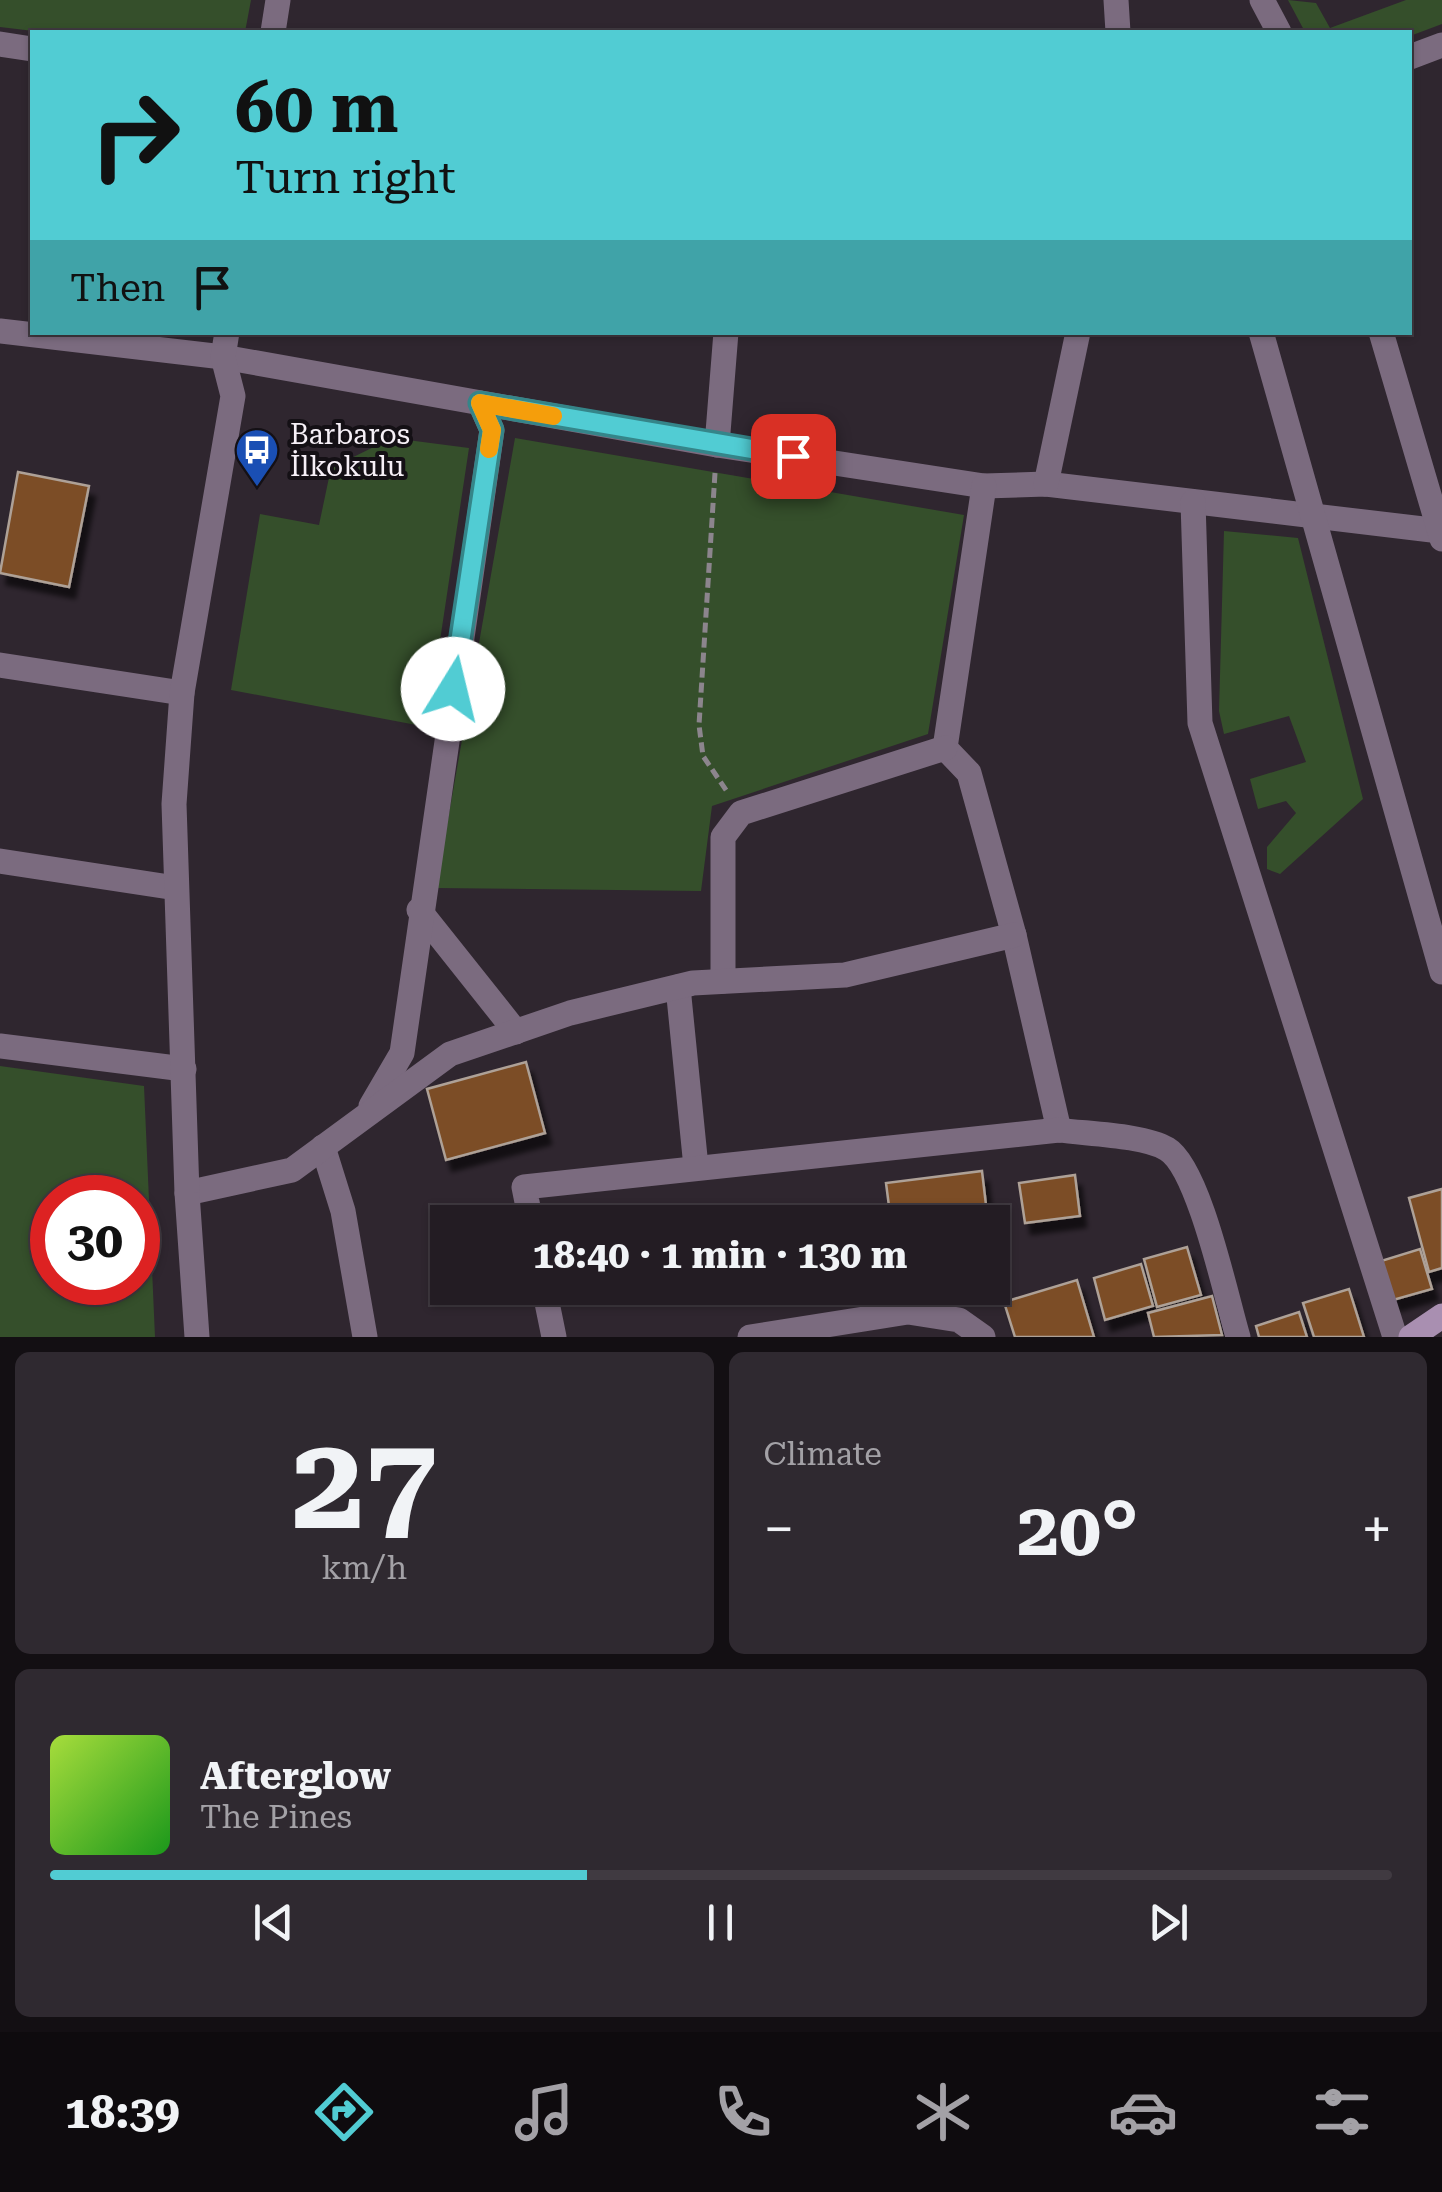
<!DOCTYPE html>
<html lang="en">
<head>
<meta charset="utf-8">
<style>
	:root { --surface:#231c23; --page:#2f2930; --text:#f1f3f6; --muted:#a3a1a6; --line:#403a41; --accent:#51ccd3 }
	body { margin:0; font-family:"Roboto Serif",serif; background:var(--page); color:var(--text); height:100vh; display:flex; flex-direction:column; font-size:38px; white-space:nowrap }
	* { box-sizing:border-box; margin:0 }
	p { font-size:32px; color:var(--muted) }
	.icon { flex:none; width:55px; height:55px; fill:none; stroke:currentColor; stroke-width:2; stroke-linecap:round; stroke-linejoin:round }
	.map { position:relative; height:1337px; overflow:hidden }
	.sheet { display:flex; flex-direction:column; gap:15px; padding:15px; background:#130f13; flex:1 }
	.sheet>* { flex:none }
	.guide { position:absolute; left:30px; top:30px; width:1382px; height:305px; border-radius:0px; box-shadow:0 2px 8px #0004,0 0 0 2px var(--line); background:#51ccd3; color:#111; overflow:hidden }
	.speed { position:absolute; left:30px; top:1175px; display:flex; gap:20px; font-size:50px; font-weight:700; text-align:center }
	.speed>* { display:grid; place-content:center; width:130px; height:130px; border-radius:50%; background:var(--surface); box-shadow:0 2px 8px #0004,0 0 0 2px var(--line); line-height:1 }
	.speed .limit { border:15px solid #d22; background:#fff; color:#111 }
	.pin { position:absolute; display:grid; place-items:center; width:85px; height:85px; color:#fff; margin:-42px; border-radius:20px; box-shadow:0 5px 15px #0006 }
	.me { position:absolute; width:110px; margin:-55px; rotate:9deg; stroke-linejoin:round; filter:drop-shadow(0 0 8px #0008) }
	.turn { display:flex; align-items:center; gap:35px; height:210px; padding:0 40px; font-size:45px }
	.turn .icon { width:130px; height:130px; stroke-width:2.5 }
	.turn b { display:block; font-size:70px; line-height:85px }
	.then { display:flex; align-items:center; height:95px; padding:0 40px; background:#0003; gap:20px; font-size:38px }
	.big { font-size:75px; font-weight:700; line-height:1.1 }
	.sheet .widget { flex:1; display:flex; flex-direction:column; justify-content:center; gap:15px; min-width:0; padding:0 35px; border-radius:15px; background:var(--page) }
	.sheet .dial { align-items:center; gap:0 }
	.dial b { font-size:130px; line-height:1 }
	.song { display:flex; align-items:center; gap:30px }
	.cover { width:120px; height:120px; border-radius:15px; background:linear-gradient(135deg,hsl(80 70% 55%),hsl(120 70% 35%)) }
	.played { height:10px; border-radius:5px; background:linear-gradient(90deg,var(--accent) 40%,var(--line) 40%) }
	.keys { display:flex; justify-content:space-around; direction:ltr }
	.heat { display:flex; justify-content:space-between; align-items:center; font-size:55px; direction:ltr }
	.sheet .tiles { flex:1; display:grid; gap:15px; grid-template-columns:1fr 1fr }
	.widget:last-child { grid-column:span 2 }
	.trip { position:absolute; left:430px; top:1205px; width:580px; height:100px; border-radius:0px; background:var(--surface); box-shadow:0 2px 8px #0004,0 0 0 2px var(--line); font-weight:700; line-height:100px; text-align:center }
	.menu { display:flex; height:160px; justify-content:space-around; align-items:center; background:#0e0b0e; color:var(--muted) }
	.menu .icon { width:70px; height:70px }
	.menu .on { color:var(--accent) }
	.menu b { font-size:45px; color:var(--text) }
	.map>svg:first-child { display:block }
</style>
</head>
<body>
<div class="map">
<svg width="1442" height="1337" viewBox="0 0 1442 1337">
	<defs>
		<filter id="shadow"><feDropShadow dx="6" dy="11" stdDeviation="2.5" flood-color="#0009"/></filter>
	</defs>
	<rect width="100%" height="100%" fill="#2f262f"/>
	<!-- green -->
	<g fill="#354f2b" fill-rule="evenodd">
		<polygon points="0,0 251,0 245,32 42,32 0,27"/>
		<polygon points="1288,0 1316,3 1330,28 1406,0 1442,0 1442,24 1410,36 1305,32"/>
		<polygon points="392,438 469,448 427,727 231,690 260,514 319,525 331,468"/>
		<polygon points="515,438 964,515 928,734 712,806 701,891 436,888"/>
		<polygon points="1224,531 1298,538 1363,799 1280,874 1267,869 1267,847 1296,813 1286,801 1258,809 1250,779 1306,762 1289,716 1224,734 1219,711"/>
		<path d="M0 1066 144 1086 155 1337H0ZM52 1198H138V1282H52Z"/>
	</g>
	<!-- building -->
	<g fill="#7c4e27" stroke="#aea197" stroke-width="2.5" filter="url(#shadow)">
		<polygon points="18,472 89,486 69,587 0,573"/>
		<polygon points="526,1062 545,1133 446,1160 427,1089"/>
		<polygon points="982,1171 988,1222 891,1222 886,1183"/>
		<polygon points="1075,1175 1080,1216 1025,1223 1019,1183"/>
		<polygon points="1442,1189 1442,1268 1429,1272 1409,1198"/>
		<polygon points="838,1206 840,1222 792,1222 791,1211"/>
		<polygon points="1187,1247 1201,1295 1157,1307 1144,1259"/>
		<polygon points="1420,1249 1432,1289 1393,1300 1381,1261"/>
		<polygon points="1141,1264 1153,1306 1105,1320 1094,1278"/>
		<polygon points="1077,1280 1094,1337 1015,1337 1004,1302"/>
		<polygon points="1349,1289 1364,1337 1314,1337 1303,1303"/>
		<polygon points="1212,1296 1222,1335 1154,1337 1148,1313"/>
		<polygon points="1299,1312 1307,1337 1259,1337 1256,1326"/>
	</g>
	<g fill="none" stroke-linecap="round" stroke-linejoin="round">
		<!-- path -->
		<polyline stroke="#8c858d" stroke-width="5" stroke-dasharray="10 5" stroke-linecap="butt" points="715,473 699,725 703,756 728,793"/>
		<!-- minor -->
		<g stroke="#7b6b7f" stroke-width="25">
			<polyline points="1116,0 1118,32"/>
			<polyline points="1262,0 1279,32"/>
			<polyline points="0,44 32,49"/>
			<polyline points="1410,57 1442,45"/>
			<polyline points="0,331 223,357 717,445 984,486 1046,484 1440,531"/>
			<polyline points="1261,332 1442,972"/>
			<polyline points="1381,332 1442,539"/>
			<polyline points="717,445 726,332"/>
			<polyline points="1046,484 1078,332"/>
			<polyline points="984,486 945,748 969,773 1014,935 1059,1130"/>
			<polyline points="1193,502 1200,723 1395,1337"/>
			<polyline points="0,665 182,693"/>
			<polyline points="0,861 176,888"/>
			<polyline points="419,910 516,1032"/>
			<polyline points="723,981 723,837 741,813 945,748"/>
			<polyline points="678,987 696,1167"/>
			<polyline points="0,1046 184,1069"/>
			<polyline points="371,1106 402,1053 492,430 480,403"/>
			<polyline points="323,1147 343,1211 365,1337"/>
			<polyline points="187,1193 292,1170 450,1054 570,1013 693,983 845,975 1014,935"/>
			<path d="M531 1222 524 1187 1059 1130C1087 1134 1144 1135 1167 1149 1199 1168 1226 1297 1238 1337"/>
			<polyline points="544,1288 554,1337"/>
			<polyline points="750,1337 908,1312 959,1320 983,1337"/>
		</g>
		<!-- tertiary -->
		<g stroke="#7b6b7f" stroke-width="25">
			<polyline points="273,32 278,0"/>
			<polyline points="197,1337 187,1193 174,804 182,693 233,396 223,357 227,332"/>
		</g>
		<!-- secondary -->
		<polyline stroke="#a98fb1" stroke-width="25" points="1411,1337 1442,1316"/>
	</g>
	<g fill="none" stroke-linecap="round" stroke-linejoin="round">
		<!-- route casing -->
		<g stroke="#358589" stroke-width="25">
			<polyline id="route" points="453,689 492,430 480,403 793,456"/>
		</g>
		<!-- route -->
		<use href="#route" stroke="#51ccd3" stroke-width="18"/>
		<!-- slow -->
		<polyline stroke="#f59e0b" stroke-width="18" points="489,449 492,430 480,403 553,416"/>
	</g>
	<!-- icons -->
	<defs>
		<g id="bus-pin" transform="scale(2.25)"><path d="M0 17L-7.5 6A9.5 9.5 0 1 1 7.5 6Z" fill="#1a4fb4" stroke="#141015"/><path d="M-5-6H5V4H4V6H2V4H-2V6H-4V4H-5ZM-3.5-4V0h7V-4ZM-3.5 1.2v1.5H-2V1.2ZM2 1.2v1.5H3.5V1.2Z" fill="#fff"/></g>
	</defs>
	<g fill-rule="evenodd">
		<use href="#bus-pin" x="257" y="450"/>
	</g>
	<g text-anchor="middle" stroke-width="8" stroke-linejoin="round" paint-order="stroke">
		<!-- poi labels -->
		<g font-size="28" fill="#f6f0f7" stroke="#141015" text-anchor="start">
			<text x="290" y="444">Barbaros<tspan x="290" dy="32">İlkokulu</tspan></text>
		</g>
	</g>
</svg>
<div class="speed"><div class="limit">30</div></div>
<div class="pin" style="left:793px;top:456px;background:#d93025"><svg class="icon" aria-label="arrive" viewBox="0 0 24 24"><path d="M6 21V4h12l-3 4 3 4H6"/></svg></div>
<svg class="me" style="left:453px;top:689px" viewBox="-20 -20 40 40"><circle r="19" fill="#fff"/><path d="M0-13L10 11 0 6-10 11z" fill="#51ccd3"/></svg>
<div class="trip">18:40 · 1 min · 130 m</div>
<div class="guide">
<div class="turn"><svg class="icon" aria-label="right" viewBox="0 0 24 24"><path d="M7 20v-9h11M14 6l5 5-5 5"/></svg><div><b>60 m</b>Turn right</div></div>
<div class="then">Then<svg class="icon" aria-label="arrive" viewBox="0 0 24 24"><path d="M6 21V4h12l-3 4 3 4H6"/></svg></div>
</div>
</div>
<section class="sheet">
<div class="tiles">
<div class="widget dial"><b>27</b><p>km/h</p></div>
<div class="widget"><p>Climate</p>
<div class="heat"><a>−</a><b class="big">20°</b><a>+</a></div>
</div>
<div class="widget">
<div class="song"><i class="cover"></i><div><b>Afterglow</b><p>The Pines</p></div></div>
<div class="played"></div>
<div class="keys"><svg class="icon" aria-label="previous" viewBox="0 0 24 24"><path d="M18 5L8 12l10 7zM5 5v14"/></svg><svg class="icon" aria-label="pause" viewBox="0 0 24 24"><path d="M8 5v14M16 5v14"/></svg><svg class="icon" aria-label="next" viewBox="0 0 24 24"><path d="M6 5l10 7-10 7zM19 5v14"/></svg></div>
</div>
</div>
</section>
<nav class="menu">
<b>18:39</b>
<svg class="icon on" aria-label="directions" viewBox="0 0 24 24"><path d="M12 3l9 9-9 9-9-9zM9 14v-3h6M13 9l2 2-2 2"/></svg>
<svg class="icon" aria-label="music" viewBox="0 0 24 24"><path d="M9 18V5l10-2v13"/><circle cx="6" cy="18" r="3"/><circle cx="16" cy="16" r="3"/></svg>
<svg class="icon" aria-label="phone" viewBox="0 0 24 24"><path d="M5 4h4l2 5-3 2q2 4 5 5l2-3 5 2v4C11 20 4 13 5 4z"/></svg>
<svg class="icon" aria-label="climate" viewBox="0 0 24 24"><path d="M12 3v18M4 7l16 10M4 17L20 7"/></svg>
<svg class="icon" aria-label="car" viewBox="0 0 24 24"><path d="M5 17H2v-5l4-1 3-4h7l3 4 3 1v5h-3M9 17h6M6 11h13"/><circle cx="7" cy="17" r="2"/><circle cx="17" cy="17" r="2"/></svg>
<svg class="icon" aria-label="filters" viewBox="0 0 24 24"><path d="M4 7h16M4 17h16"/><circle cx="9" cy="7" r="2"/><circle cx="15" cy="17" r="2"/></svg>
</nav>
</body>
</html>
